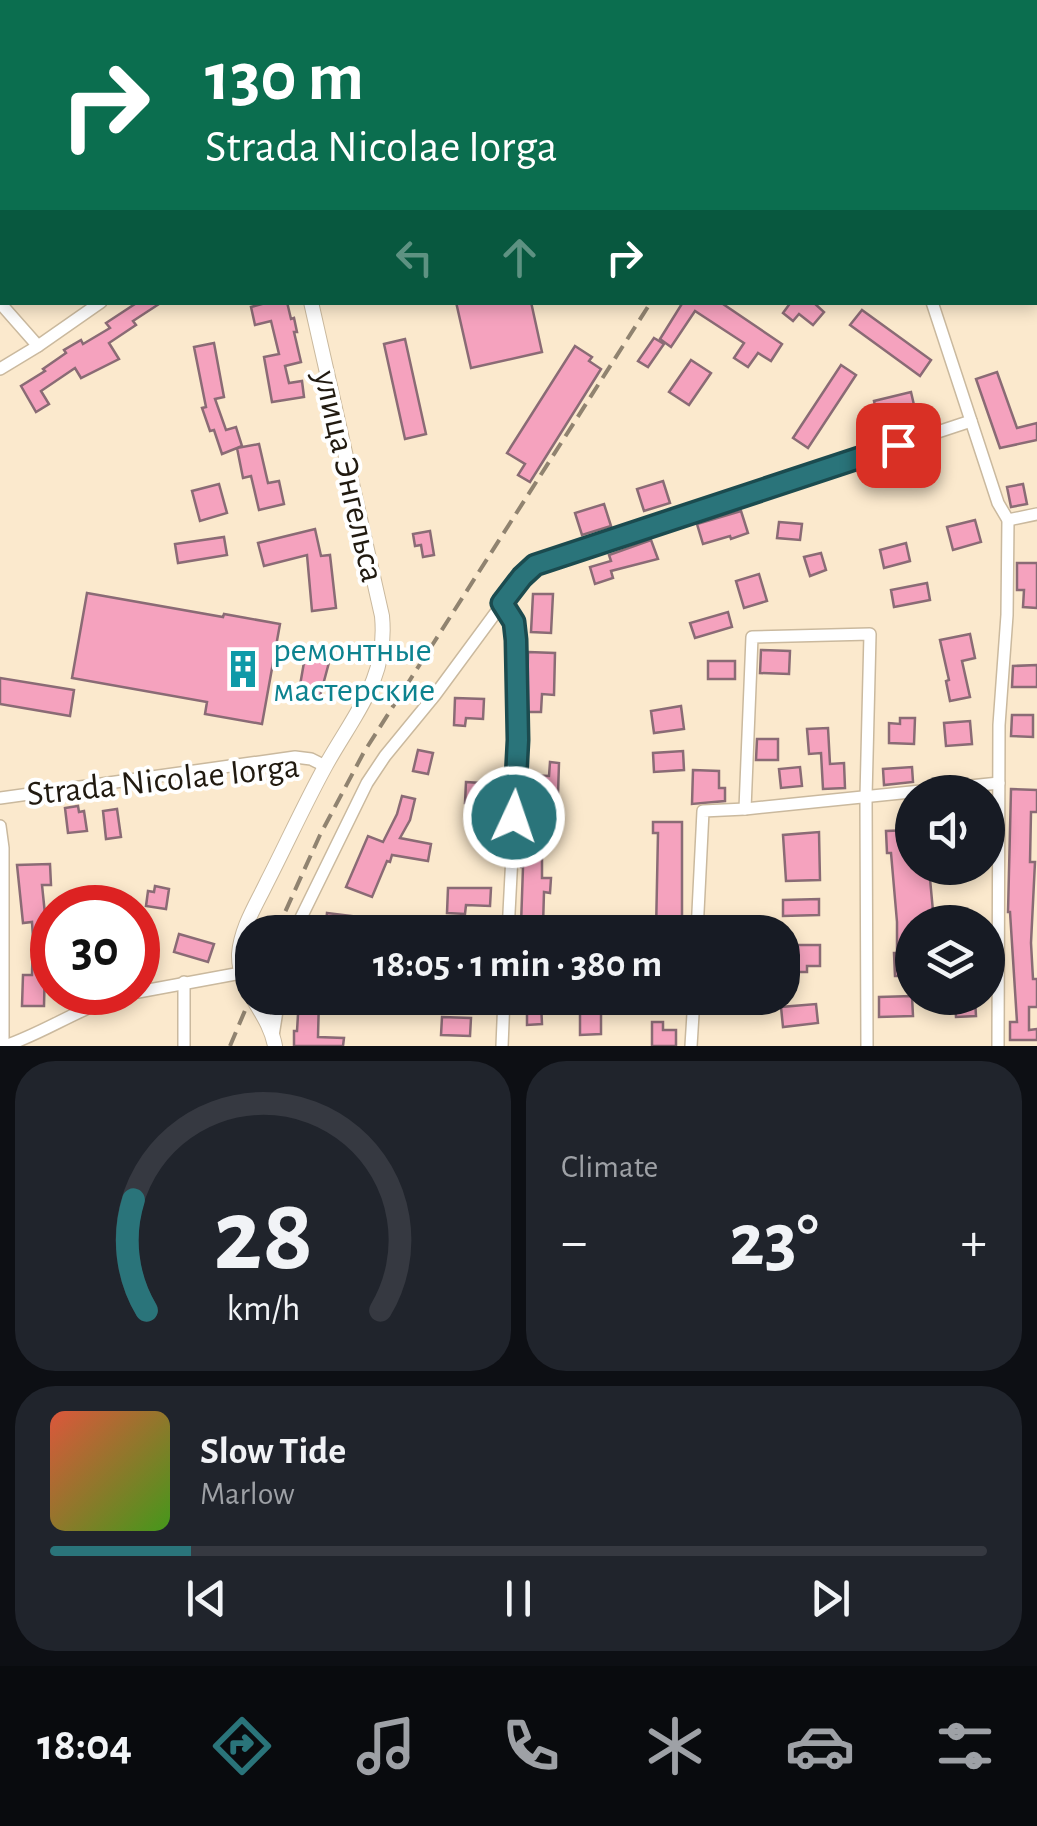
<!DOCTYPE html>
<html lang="en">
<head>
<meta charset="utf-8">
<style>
	:root { --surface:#171b24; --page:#20242c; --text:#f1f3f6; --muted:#9ea1a6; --line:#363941; --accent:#2a747a }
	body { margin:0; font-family:"Alegreya Sans",sans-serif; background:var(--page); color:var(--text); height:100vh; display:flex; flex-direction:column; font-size:38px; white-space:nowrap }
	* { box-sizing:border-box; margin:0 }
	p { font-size:32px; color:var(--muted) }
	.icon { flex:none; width:55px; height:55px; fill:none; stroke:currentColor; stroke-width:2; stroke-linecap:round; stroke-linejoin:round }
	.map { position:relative; height:1046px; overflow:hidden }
	.drawer { display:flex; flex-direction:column; gap:15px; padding:15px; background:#0d0f14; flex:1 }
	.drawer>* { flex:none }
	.hud { position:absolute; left:0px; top:0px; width:1038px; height:305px; box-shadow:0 5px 15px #0003; background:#0b6e4f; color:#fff; overflow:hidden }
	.tools { position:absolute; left:895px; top:775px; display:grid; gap:20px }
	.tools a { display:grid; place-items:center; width:110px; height:110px; border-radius:50%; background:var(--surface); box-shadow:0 5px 15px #0003; font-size:50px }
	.speed { position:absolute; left:30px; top:885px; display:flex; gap:20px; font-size:50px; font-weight:700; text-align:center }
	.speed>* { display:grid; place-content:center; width:130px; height:130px; border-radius:50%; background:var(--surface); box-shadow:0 5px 15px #0003; line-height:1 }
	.speed .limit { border:15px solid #d22; background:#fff; color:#111 }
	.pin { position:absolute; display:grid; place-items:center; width:85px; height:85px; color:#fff; margin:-42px; border-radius:20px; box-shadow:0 5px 15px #0006 }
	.me { position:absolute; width:110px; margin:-55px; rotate:3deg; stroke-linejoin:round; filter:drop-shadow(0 0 8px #0008) }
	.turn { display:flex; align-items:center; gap:35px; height:210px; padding:0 40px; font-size:45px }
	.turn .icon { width:130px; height:130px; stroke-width:2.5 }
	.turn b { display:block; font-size:70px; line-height:85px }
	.lanes { display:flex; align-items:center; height:95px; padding:0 40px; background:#0003; justify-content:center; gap:50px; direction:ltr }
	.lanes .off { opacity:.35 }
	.big { font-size:75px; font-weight:700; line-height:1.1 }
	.drawer .widget { flex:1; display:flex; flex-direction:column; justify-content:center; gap:15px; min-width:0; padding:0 35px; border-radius:40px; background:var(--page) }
	.drawer .dial { align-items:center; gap:0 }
	.dial svg { height:260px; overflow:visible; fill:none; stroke:var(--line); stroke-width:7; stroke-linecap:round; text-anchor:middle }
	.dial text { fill:var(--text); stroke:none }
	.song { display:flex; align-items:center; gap:30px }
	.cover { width:120px; height:120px; border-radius:15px; background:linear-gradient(135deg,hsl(10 70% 55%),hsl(100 70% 35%)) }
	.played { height:10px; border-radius:5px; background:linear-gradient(90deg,var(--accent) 15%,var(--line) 15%) }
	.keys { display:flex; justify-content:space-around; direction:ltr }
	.heat { display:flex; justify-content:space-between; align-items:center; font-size:55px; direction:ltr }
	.drawer .tiles { flex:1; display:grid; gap:15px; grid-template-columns:1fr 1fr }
	.widget:last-child { grid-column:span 2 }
	.trip { position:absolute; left:235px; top:915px; width:565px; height:100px; border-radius:40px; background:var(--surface); box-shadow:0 5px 15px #0003; font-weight:700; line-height:100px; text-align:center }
	.tab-bar { display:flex; height:160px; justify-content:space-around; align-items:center; background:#090b0e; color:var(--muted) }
	.tab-bar .icon { width:70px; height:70px }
	.tab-bar .on { color:var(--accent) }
	.tab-bar b { font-size:45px; color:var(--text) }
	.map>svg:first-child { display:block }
</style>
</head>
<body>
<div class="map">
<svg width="1037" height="1046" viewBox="0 0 1037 1046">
	<rect width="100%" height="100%" fill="#fbe9cd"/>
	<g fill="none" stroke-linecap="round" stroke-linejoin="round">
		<!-- stream -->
		<g stroke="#43849b" stroke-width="4">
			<polyline points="23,2 23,0"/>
			<polyline points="0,90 2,78"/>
		</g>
	</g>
	<!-- building -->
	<g fill="#f5a2be" stroke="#8a6b75" stroke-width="2.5">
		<polygon points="138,302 162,302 133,321 136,325 109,343 119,359 81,378 75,368 41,391 49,404 36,412 21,386 45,371 43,369 66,353 64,350 81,340 83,344 110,328 106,323"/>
		<polygon points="269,302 287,302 291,319 294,318 297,332 294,332 301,362 285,366 289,383 302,381 304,397 272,402 264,357 279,354 271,321 255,325 251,307"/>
		<polygon points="456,302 531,302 542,352 471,368"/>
		<polygon points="683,302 720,302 782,344 771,361 758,353 748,367 734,358 744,343 695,311 671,347 660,339"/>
		<polygon points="791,302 813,302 824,312 813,325 799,314 793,321 783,313"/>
		<polygon points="862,310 931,360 920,376 850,325"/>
		<polygon points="654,338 664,344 648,367 638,361"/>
		<polygon points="405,339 426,434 405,439 384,344"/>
		<polygon points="214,343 224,397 215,399 226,430 236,427 242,446 237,448 259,444 268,483 279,481 284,504 259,510 251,476 243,478 237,448 222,454 214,430 210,431 202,408 206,407 194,347"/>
		<polygon points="575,346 592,357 589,361 601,369 530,482 518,475 525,464 507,453"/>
		<polygon points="691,360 711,373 689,405 669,392"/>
		<polygon points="841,365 856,375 808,448 793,438"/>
		<polygon points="997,372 1017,428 1037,423 1037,440 1000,448 976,379"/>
		<polygon points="911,392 917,418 892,424 890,417 878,420 874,401"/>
		<polygon points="663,481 670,503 644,511 637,489"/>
		<polygon points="219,484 227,513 200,521 192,491"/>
		<polygon points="1023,484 1027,504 1011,507 1007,487"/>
		<polygon points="604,504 611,526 582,535 575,513"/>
		<polygon points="741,511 748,533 731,539 730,536 703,544 697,524"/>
		<polygon points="975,520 981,542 953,550 947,527"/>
		<polygon points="779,522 802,524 800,540 777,538"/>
		<polygon points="315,529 321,556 330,555 336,608 312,611 307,555 264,566 258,543"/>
		<polygon points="430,531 434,555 423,557 421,545 415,546 413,534"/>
		<polygon points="224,537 227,555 178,563 175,544"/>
		<polygon points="651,540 658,559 611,571 613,578 595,584 590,567 611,561 609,555"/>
		<polygon points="906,543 910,561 884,568 880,550"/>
		<polygon points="821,553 826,570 810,576 804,557"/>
		<polygon points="1017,563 1037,563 1037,608 1023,607 1024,590 1017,590"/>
		<polygon points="759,574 767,601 744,608 736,581"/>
		<polygon points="927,583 930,600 894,607 891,590"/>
		<polygon points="87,593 223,617 224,614 280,624 262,724 205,714 207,702 72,678"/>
		<polygon points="533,594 553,594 551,633 531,632"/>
		<polygon points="728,612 732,627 695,638 690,623"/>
		<polygon points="970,634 975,658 962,661 970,697 950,701 946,681 949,680 940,640"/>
		<polygon points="761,650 790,651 789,674 760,673"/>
		<polygon points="306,651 331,655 320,696 299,691"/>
		<polygon points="528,652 555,653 554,695 542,694 541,712 527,712"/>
		<rect x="708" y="661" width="27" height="18"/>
		<polygon points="1037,665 1037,687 1012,687 1013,666"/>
		<polygon points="0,678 74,690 70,716 0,704"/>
		<polygon points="455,698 484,699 483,719 466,718 465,726 454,725"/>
		<polygon points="681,706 684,729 654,733 651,711"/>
		<polygon points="1012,715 1033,715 1033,737 1011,736"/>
		<polygon points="900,718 915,718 914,744 889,743 889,723 900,724"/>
		<polygon points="970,721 972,744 946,746 944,723"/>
		<polygon points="828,728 830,764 844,763 845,788 823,789 821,753 809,754 807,729"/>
		<polygon points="757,739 778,739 778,760 756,760"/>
		<polygon points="418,750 433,753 428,774 413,771"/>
		<polygon points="683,751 684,770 654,772 653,753"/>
		<polygon points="550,762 559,763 558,794 527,792 528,775 549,776"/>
		<polygon points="800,767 802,786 781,788 779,769"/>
		<polygon points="912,767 913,782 884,785 883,769"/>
		<polygon points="693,770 719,771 719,788 725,788 725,801 692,804"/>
		<polygon points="466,782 481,783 481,787 501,788 497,846 486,846 488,813 480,813 480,804 465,803"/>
		<polygon points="1011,789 1037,790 1037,812 1031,812 1030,862 1035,862 1031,943 1033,979 1037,979 1037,1007 1029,1007 1029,1030 1037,1029 1037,1040 1010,1040 1010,1022 1017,1022 1010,912 1008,912"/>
		<polygon points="402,796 415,799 410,820 400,838 431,844 428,861 392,855 390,862 387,861 372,897 346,887 368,836 383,842 397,814"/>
		<polygon points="78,806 79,812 84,811 87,831 68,833 65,808"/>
		<polygon points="117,809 121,837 106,839 103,811"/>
		<polygon points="525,813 548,815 546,833 523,831"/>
		<polygon points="653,822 682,822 682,932 656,932 658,833 653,833"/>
		<polygon points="912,830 912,868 929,868 934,922 912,922 912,976 895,976 894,953 897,953 897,922 891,853 887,853 886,831"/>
		<polygon points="819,832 820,880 786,881 783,835"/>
		<polygon points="522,848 542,848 542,878 551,878 550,893 544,892 543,926 521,925 523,867 521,867"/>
		<polygon points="50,864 51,885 42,885 46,924 52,924 52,963 45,963 44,1006 22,1006 23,975 32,975 33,938 32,922 23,923 17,865"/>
		<polygon points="155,886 169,889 166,909 146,906 148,891 154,892"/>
		<polygon points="448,888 491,888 490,906 466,905 465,914 447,913"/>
		<polygon points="819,899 819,915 783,916 783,900"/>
		<polygon points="327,913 360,917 359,932 325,932"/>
		<polygon points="179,934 214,944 208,962 174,952"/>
		<polygon points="783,945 820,945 820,966 807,966 807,972 794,972 794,964 783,964"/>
		<polygon points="912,996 913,1016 879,1017 879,997"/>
		<polygon points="299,998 319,998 318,1037 344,1038 343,1046 294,1046 294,1031 297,1031"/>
		<polygon points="955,998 975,998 976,1016 956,1017"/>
		<polygon points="527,1002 541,1002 542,1024 527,1025"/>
		<polygon points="816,1004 818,1023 783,1027 781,1007"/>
		<polygon points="580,1010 601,1010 601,1034 580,1035"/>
		<polygon points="442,1017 471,1018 470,1036 441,1035"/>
		<polygon points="652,1022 663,1022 663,1030 676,1030 676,1046 652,1046"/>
	</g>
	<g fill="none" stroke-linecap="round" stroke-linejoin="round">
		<!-- minor casing -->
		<g stroke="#cab99e" stroke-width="14">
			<g id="minor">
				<polyline points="932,302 998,503 1008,520 1007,615 999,725 998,1046"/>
				<polyline points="0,303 38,346"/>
				<polyline points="0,369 38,346 101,302"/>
				<polyline points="1008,520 1037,514"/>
				<polyline points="503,603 514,622 516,640 518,740 508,932"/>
				<polyline points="0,798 295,757 311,759 325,766"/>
				<polyline points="745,809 752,637 870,634 866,797 867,1046"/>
				<polyline points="0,826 3,848 3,1046"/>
				<polyline points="294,932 367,783 385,756 435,695 522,577 535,565 971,421"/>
				<polyline points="697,932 703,811 745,809 999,783"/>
				<polyline points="138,992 241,973"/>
				<polyline points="273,1036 279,998"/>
				<path d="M5 1046C49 1031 88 1002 134 992"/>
				<polyline points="184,1046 184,982"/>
				<polyline points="502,1046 504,998"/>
				<polyline points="691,1046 694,998"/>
			</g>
		</g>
		<!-- tertiary casing -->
		<g stroke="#cab99e" stroke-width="16">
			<g id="tertiary">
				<polyline points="241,0 242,2"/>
				<path d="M275 1046C269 1012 238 990 239 954 241 928 256 905 267 882 287 843 305 803 326 765 355 713 388 679 382 616L311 302"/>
			</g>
		</g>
		<!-- minor -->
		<use href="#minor" stroke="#fff" stroke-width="11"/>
		<!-- tertiary -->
		<use href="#tertiary" stroke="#fff" stroke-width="14"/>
		<!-- rail -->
		<g stroke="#908370" stroke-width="4" stroke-dasharray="15 8" stroke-linecap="butt">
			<polyline points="734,0 734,2"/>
			<polyline points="824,2 825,0"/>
			<polyline points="841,2 843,0"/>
			<polyline points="902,2 904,0"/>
			<polyline points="276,932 320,835 364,752 651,302"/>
			<polyline points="230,1046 252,994"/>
		</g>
	</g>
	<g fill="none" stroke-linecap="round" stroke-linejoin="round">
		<!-- route casing -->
		<g stroke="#1b4b4f" stroke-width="25">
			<polyline id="route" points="514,817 518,740 516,640 514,622 502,603 522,577 535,565 898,445"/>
		</g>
		<!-- route -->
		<use href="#route" stroke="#2a747a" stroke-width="18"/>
	</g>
	<!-- icons -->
	<defs>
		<g id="building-bare" transform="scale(3)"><path d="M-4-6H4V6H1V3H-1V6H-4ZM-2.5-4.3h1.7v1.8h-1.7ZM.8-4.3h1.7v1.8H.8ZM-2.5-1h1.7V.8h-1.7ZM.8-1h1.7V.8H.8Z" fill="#0f9aa8" stroke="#fff" stroke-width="2.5" paint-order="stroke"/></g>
	</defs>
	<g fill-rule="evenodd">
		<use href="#building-bare" x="243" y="669"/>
	</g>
	<g text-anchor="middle" stroke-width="8" stroke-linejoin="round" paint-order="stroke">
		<!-- street labels -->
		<g font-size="35" fill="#211a10" stroke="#fff">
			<text transform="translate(350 476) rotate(77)" y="12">улица Энгельса</text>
			<text transform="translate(163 779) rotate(-6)" y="12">Strada Nicolae Iorga</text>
		</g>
		<!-- culture labels -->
		<g font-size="35" fill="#0d838f" stroke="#fff" text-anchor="start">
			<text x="273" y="661">ремонтные<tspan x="273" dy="40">мастерские</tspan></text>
		</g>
	</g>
</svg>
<div class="tools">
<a><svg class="icon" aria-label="sound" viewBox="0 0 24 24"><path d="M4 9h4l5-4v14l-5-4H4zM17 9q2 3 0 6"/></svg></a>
<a><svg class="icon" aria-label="layers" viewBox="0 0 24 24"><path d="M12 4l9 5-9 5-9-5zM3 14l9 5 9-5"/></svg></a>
</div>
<div class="speed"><div class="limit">30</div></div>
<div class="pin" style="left:898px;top:445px;background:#d93025"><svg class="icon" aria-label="arrive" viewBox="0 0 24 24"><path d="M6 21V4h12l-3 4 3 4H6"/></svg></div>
<svg class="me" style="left:514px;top:817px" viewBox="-20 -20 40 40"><circle r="17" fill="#2a747a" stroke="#fff" stroke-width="3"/><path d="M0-11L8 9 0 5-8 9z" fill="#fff"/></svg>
<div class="trip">18:05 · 1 min · 380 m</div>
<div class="hud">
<div class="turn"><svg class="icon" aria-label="right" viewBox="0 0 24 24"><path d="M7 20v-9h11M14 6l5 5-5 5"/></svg><div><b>130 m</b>Strada Nicolae Iorga</div></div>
<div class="lanes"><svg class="icon off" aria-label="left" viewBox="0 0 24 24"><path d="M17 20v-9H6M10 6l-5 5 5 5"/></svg><svg class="icon off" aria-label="ahead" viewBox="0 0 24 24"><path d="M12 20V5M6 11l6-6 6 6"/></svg><svg class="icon" aria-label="right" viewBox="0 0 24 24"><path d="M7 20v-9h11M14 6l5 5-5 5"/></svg></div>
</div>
</div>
<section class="drawer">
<div class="tiles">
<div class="widget dial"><svg viewBox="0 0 100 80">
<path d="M14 69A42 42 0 1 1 86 69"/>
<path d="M14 69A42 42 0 0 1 10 35" stroke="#2a747a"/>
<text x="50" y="56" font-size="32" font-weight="700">28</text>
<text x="50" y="72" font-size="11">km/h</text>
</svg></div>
<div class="widget"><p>Climate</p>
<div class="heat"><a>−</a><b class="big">23°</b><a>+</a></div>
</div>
<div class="widget">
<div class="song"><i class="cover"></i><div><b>Slow Tide</b><p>Marlow</p></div></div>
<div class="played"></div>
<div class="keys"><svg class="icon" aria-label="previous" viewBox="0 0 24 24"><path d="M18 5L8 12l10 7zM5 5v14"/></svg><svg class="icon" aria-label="pause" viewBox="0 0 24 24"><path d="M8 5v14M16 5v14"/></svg><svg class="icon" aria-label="next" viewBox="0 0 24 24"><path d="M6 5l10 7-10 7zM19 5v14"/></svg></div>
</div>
</div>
</section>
<nav class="tab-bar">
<b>18:04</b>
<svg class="icon on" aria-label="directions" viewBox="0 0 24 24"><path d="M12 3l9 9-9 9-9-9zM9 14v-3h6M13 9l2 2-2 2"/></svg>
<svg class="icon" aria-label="music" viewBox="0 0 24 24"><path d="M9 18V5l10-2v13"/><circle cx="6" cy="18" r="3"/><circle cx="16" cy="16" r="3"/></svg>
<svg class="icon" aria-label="phone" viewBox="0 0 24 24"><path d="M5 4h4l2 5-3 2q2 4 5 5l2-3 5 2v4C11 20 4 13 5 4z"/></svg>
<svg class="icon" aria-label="climate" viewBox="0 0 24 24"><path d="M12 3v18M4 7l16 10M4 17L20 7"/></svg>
<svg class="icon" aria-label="car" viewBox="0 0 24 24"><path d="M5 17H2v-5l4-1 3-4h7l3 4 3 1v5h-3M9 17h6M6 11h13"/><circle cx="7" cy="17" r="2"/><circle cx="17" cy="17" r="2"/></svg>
<svg class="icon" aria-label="filters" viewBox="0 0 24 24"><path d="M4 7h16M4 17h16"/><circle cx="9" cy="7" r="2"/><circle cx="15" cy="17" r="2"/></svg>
</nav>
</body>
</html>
